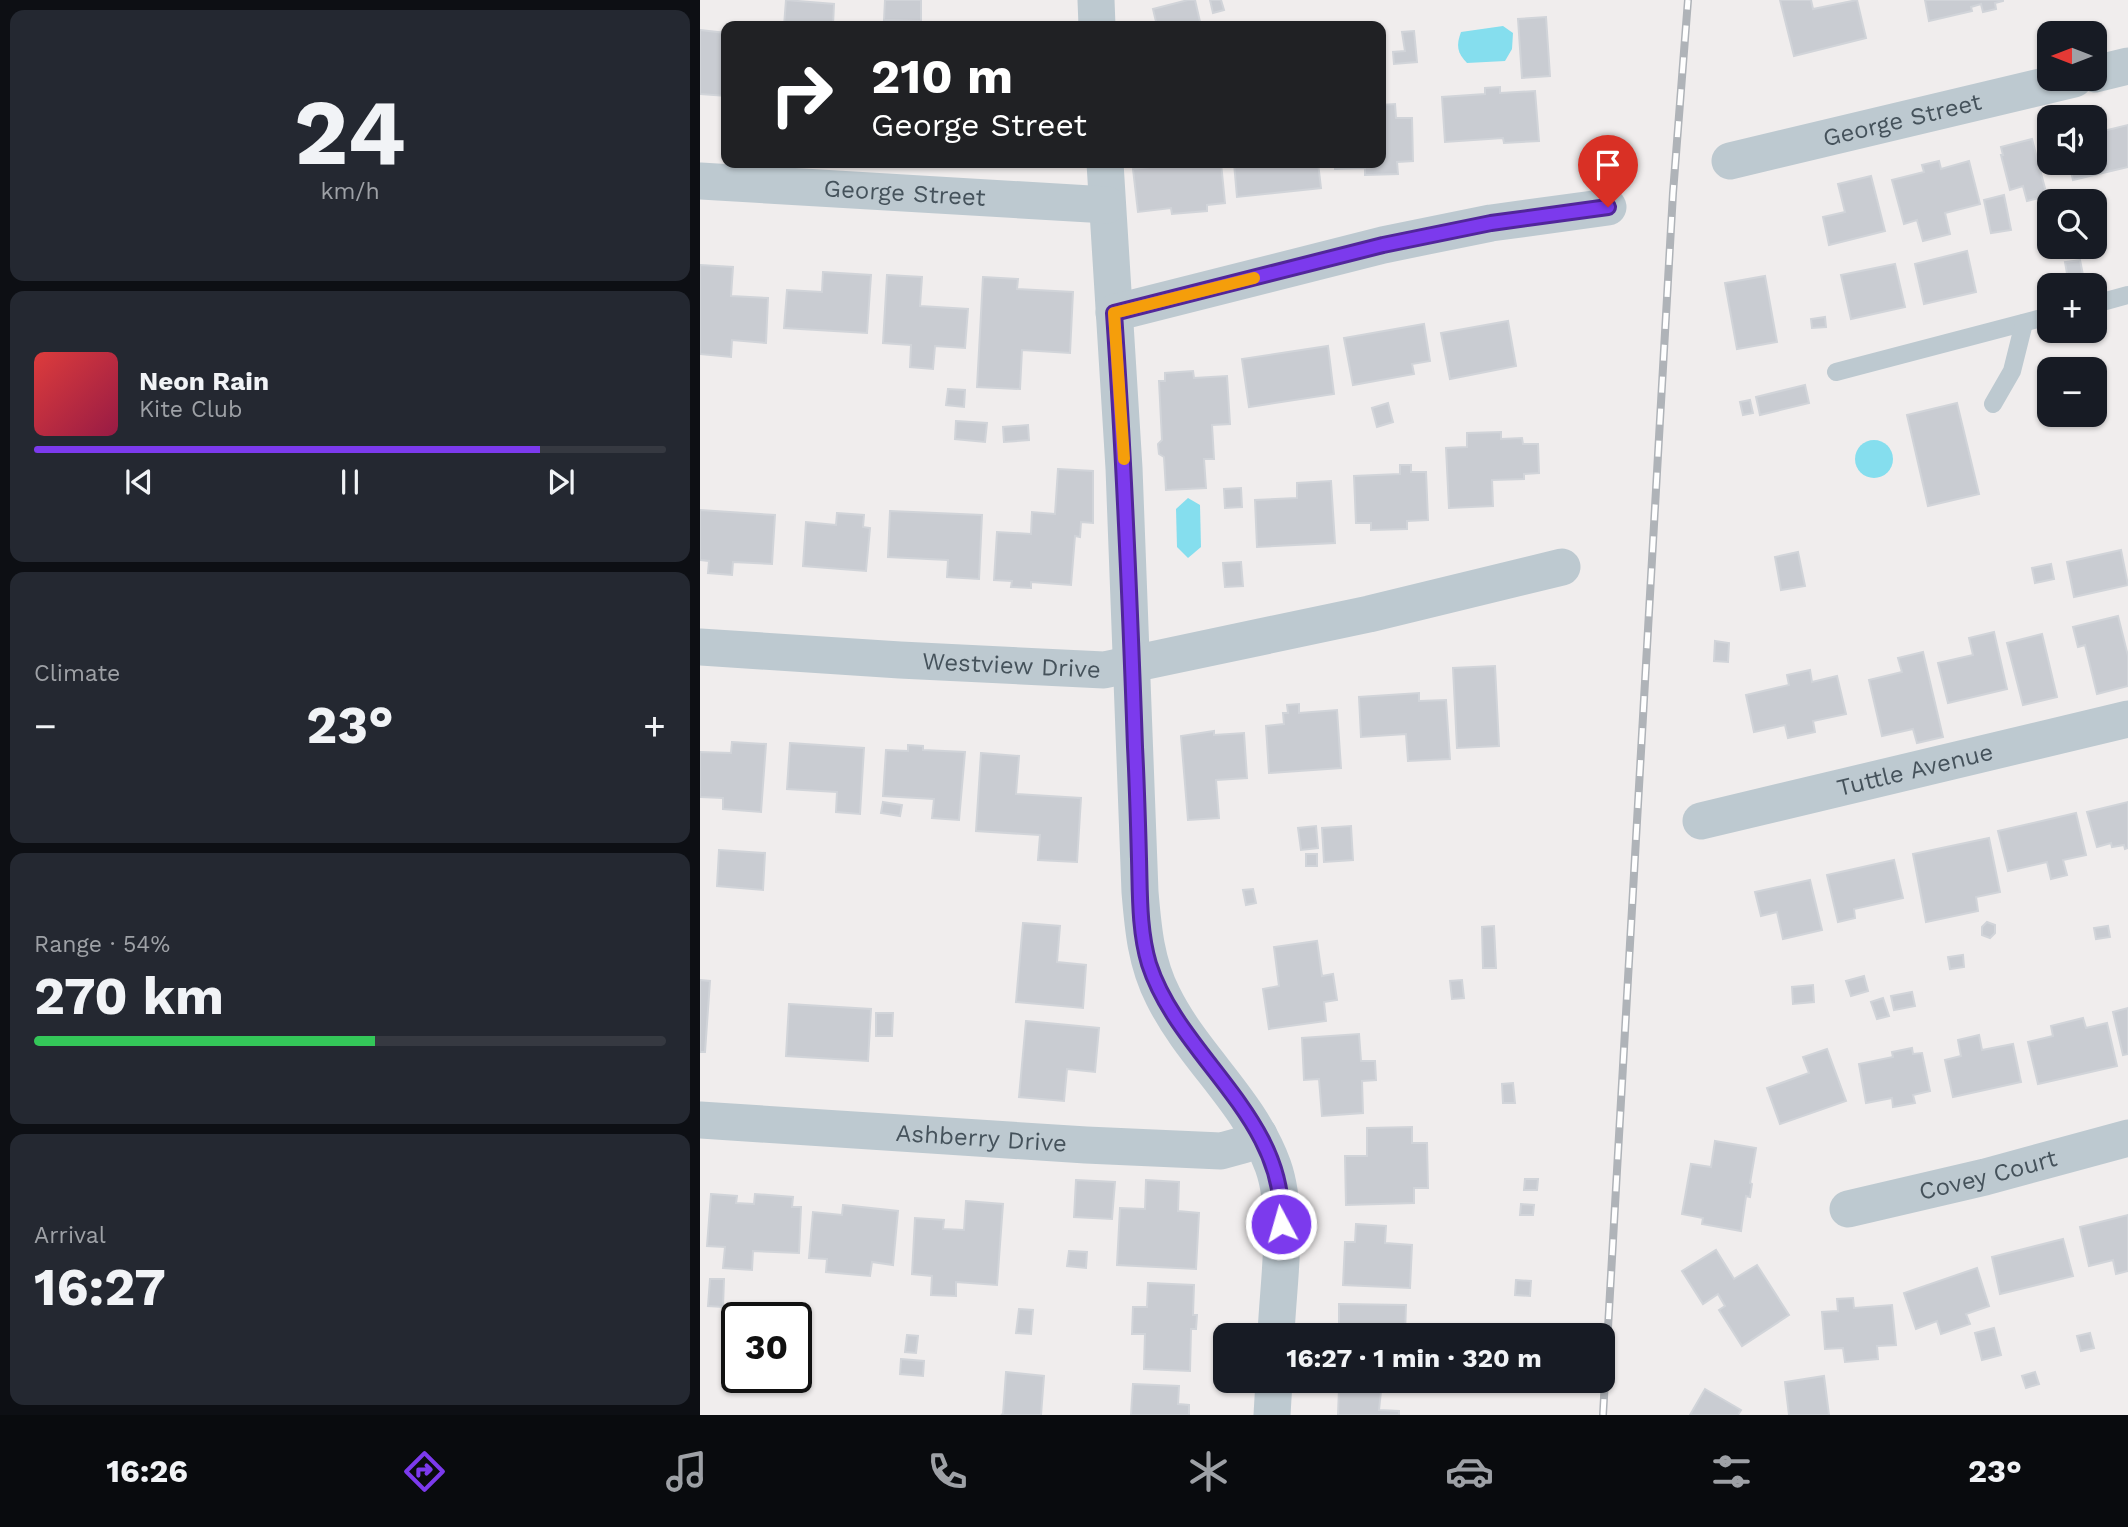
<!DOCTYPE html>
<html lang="en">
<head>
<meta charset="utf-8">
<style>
	:root { --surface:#171b24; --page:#242831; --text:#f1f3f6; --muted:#9ea1a6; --line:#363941; --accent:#7c3aed }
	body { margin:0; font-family:"Work Sans",sans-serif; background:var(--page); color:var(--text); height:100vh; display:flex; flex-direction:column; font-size:26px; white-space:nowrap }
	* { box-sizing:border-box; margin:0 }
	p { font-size:23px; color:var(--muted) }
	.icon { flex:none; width:38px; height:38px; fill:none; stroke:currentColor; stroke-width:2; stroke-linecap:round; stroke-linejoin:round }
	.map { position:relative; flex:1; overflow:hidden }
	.drawer { display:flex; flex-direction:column; gap:10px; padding:10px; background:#0d0f14; width:700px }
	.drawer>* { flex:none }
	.banner { position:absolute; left:21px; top:21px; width:665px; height:147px; border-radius:14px; box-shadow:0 2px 5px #0004; background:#202124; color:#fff; overflow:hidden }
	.needle { width:46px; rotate:270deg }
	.tools { position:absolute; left:1337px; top:21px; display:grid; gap:14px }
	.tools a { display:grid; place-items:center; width:70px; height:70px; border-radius:14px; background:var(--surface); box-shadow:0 2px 5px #0004; font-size:35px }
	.speed { position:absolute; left:21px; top:1302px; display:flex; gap:14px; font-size:35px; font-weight:700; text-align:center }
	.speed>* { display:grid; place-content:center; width:91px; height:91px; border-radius:50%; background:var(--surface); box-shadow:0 2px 5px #0004; line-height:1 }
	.speed .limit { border:4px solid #111; border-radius:10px; background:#fff; color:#111 }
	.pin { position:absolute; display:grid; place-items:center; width:60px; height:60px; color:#fff; margin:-72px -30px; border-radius:50% 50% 50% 0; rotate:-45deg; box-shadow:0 0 7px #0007 }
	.pin .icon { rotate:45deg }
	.me { position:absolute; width:77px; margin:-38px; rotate:354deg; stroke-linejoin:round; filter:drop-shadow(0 0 5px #0008) }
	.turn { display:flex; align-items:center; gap:24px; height:147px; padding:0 35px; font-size:32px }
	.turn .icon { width:91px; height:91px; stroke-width:2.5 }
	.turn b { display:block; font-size:49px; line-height:60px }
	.big { font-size:52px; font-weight:700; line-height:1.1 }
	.drawer .card { flex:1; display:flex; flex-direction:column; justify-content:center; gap:10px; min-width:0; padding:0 24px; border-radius:14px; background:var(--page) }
	.drawer .dial { align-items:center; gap:0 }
	.dial b { font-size:91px; line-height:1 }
	.song { display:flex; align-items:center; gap:21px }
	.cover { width:84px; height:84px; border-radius:10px; background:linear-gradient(135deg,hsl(0 70% 55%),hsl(340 70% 35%)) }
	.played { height:7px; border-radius:4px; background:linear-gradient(90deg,var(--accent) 80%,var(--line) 80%) }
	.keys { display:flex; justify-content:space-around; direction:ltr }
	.heat { display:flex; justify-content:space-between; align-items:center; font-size:38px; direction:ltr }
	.charge { height:10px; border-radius:5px; background:linear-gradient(90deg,#34c759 54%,var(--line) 0) }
	.trip { position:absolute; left:513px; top:1323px; width:402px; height:70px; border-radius:14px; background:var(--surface); box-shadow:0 2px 5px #0004; font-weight:700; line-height:70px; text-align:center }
	.dock { display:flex; height:112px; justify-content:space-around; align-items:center; background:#090b0e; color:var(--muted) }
	.dock .icon { width:49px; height:49px }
	.dock .on { color:var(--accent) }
	.dock b { font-size:32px; color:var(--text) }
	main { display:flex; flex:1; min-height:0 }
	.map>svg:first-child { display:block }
</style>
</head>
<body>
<main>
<section class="drawer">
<div class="card dial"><b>24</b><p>km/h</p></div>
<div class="card">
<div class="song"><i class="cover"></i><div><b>Neon Rain</b><p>Kite Club</p></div></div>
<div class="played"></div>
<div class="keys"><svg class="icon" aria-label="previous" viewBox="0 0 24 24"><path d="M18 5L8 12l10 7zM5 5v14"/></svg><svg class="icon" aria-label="pause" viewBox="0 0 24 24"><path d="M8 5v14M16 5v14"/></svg><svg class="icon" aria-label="next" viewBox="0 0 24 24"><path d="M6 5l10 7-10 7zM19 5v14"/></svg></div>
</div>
<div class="card"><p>Climate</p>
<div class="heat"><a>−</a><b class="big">23°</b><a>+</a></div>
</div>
<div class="card"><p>Range · 54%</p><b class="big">270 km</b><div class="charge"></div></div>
<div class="card"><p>Arrival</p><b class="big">16:27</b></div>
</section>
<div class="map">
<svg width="1428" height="1415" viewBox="0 0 1428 1415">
	<rect width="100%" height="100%" fill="#f0eded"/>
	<!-- water -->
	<g fill="#85deee">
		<path d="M803 26 813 33 812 49 805 61 767 63C757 53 756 45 761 32Z"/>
		<circle cx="1174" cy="459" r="19"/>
		<polygon points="488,498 500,505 501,547 488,558 477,547 476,509"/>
	</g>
	<!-- building -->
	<g fill="#c9ccd2" stroke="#d1d4d9" stroke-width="2">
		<polygon points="86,0 134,4 133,26 141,26 84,26"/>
		<polygon points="185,0 221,0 221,21 184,20"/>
		<polygon points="488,0 495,0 501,26 457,26 453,9"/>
		<polygon points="510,0 521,0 524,10 513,13"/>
		<polygon points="1080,0 1111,0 1113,9 1157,0 1166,38 1094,56"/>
		<polygon points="1225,0 1303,0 1303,1 1295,3 1296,9 1283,12 1281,4 1271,7 1272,11 1229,21"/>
		<polygon points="846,17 850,76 822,78 818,19"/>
		<polygon points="0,30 26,33 26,96 0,94"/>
		<polygon points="714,31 717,62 694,64 693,52 705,51 702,32"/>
		<polygon points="800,87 800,93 835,91 839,141 804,143 803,138 745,142 742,97 785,94 785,88"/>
		<polygon points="695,104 696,118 712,118 713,161 697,162 698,174 665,175 665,168 635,169 635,163 681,163 681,105"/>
		<polygon points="1428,125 1428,167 1373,180 1369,163 1395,163 1395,133"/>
		<polygon points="1332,139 1347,196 1327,201 1323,186 1310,190 1301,155 1303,155 1301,147"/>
		<polygon points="1239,161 1241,169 1269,161 1280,204 1245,213 1250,234 1223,241 1217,220 1204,224 1192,180 1224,172 1222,165"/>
		<polygon points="483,163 521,163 525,203 507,205 507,211 472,214 471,208 438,212 433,169"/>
		<polygon points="534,163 618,163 621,188 537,197"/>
		<polygon points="1171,176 1185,231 1129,245 1123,217 1145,212 1138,184"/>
		<polygon points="1304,195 1311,230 1291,233 1284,200"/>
		<polygon points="1267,251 1276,292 1224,304 1215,264"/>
		<polygon points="1380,260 1383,275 1368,279 1365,262"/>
		<polygon points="1195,264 1205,307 1151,319 1141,275"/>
		<polygon points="0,265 33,267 31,296 68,298 66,343 32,340 31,357 0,354"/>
		<polygon points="123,272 171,275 167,333 84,328 87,290 122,292"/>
		<polygon points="187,275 222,277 220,306 268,309 265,348 235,346 233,369 210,367 211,345 183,343"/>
		<polygon points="1065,276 1077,342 1037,349 1025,283"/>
		<polygon points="283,277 318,279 317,289 373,292 370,353 322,350 320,389 277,387"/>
		<polygon points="1125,317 1126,327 1112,328 1111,319"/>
		<polygon points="808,321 816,366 750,379 741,333"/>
		<polygon points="724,324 730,361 712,364 714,374 653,385 644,338"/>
		<polygon points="628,346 634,394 549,407 542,359"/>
		<polygon points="493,371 494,378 527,376 530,424 512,425 514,459 504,459 506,488 466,490 464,457 459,454 458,444 462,440 459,381 465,381 465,373"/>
		<polygon points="1105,385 1109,403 1060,415 1056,397"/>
		<polygon points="248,389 265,390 264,407 246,405"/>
		<polygon points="1050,400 1053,413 1043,415 1040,402"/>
		<polygon points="688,403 693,422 677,427 672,408"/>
		<polygon points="1257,403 1279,494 1228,506 1207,415"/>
		<polygon points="256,421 287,423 285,442 255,439"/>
		<polygon points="328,425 329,440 304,442 303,427"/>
		<polygon points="801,432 801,439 822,438 823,444 838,444 839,473 824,474 824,479 792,480 793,506 749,508 746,448 767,447 767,433"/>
		<polygon points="700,465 711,465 711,472 726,472 728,520 707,521 707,529 671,530 671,523 656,523 654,476 700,474"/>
		<polygon points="358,469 393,471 393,523 381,522 380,537 375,536 371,585 331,582 331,588 311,587 312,581 294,580 297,532 331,534 332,512 355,514"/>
		<polygon points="631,481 635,543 557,547 555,500 597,498 597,483"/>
		<polygon points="541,488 542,507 525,508 524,489"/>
		<polygon points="0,510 75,515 72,564 33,562 32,575 8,573 9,561 0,560"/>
		<polygon points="190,511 282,515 279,579 247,577 248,560 188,557"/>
		<polygon points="137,513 164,515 163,527 170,528 166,571 103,566 106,522 136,525"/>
		<polygon points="1421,550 1428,585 1374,597 1367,562"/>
		<polygon points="1098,552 1105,586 1081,590 1075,557"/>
		<polygon points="541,562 543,586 525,587 523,563"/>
		<polygon points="1351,564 1354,579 1335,583 1332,568"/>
		<polygon points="1418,616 1428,656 1428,686 1397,694 1385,645 1378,647 1373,627"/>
		<polygon points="1294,632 1307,689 1248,703 1238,663 1273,655 1269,638"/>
		<polygon points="1342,634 1357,697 1323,705 1307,643"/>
		<polygon points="1015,641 1029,643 1028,662 1014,661"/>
		<polygon points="1223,652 1243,737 1217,743 1213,729 1182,736 1169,680 1202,672 1198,658"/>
		<polygon points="795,666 799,746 757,748 753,668"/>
		<polygon points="1110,670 1112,682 1137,676 1146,714 1113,721 1115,732 1088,738 1085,725 1054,732 1046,695 1089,685 1087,675"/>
		<polygon points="719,693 719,701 746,700 750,759 708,761 706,734 661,737 659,697"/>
		<polygon points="599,704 599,713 637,710 641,768 569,773 566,726 584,724 583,713 588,713 587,705"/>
		<polygon points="514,731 514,735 544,733 547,778 516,780 519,818 488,820 481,736"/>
		<polygon points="32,742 66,744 61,812 23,809 23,798 0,797 0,752 31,753"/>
		<polygon points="90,743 164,748 160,814 136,812 137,792 87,789"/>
		<polygon points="208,745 223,746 223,750 265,752 259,820 232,818 234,799 183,796 186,750 208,751"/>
		<polygon points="281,753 319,756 316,794 381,798 377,862 338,860 340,835 276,831"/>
		<polygon points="183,802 202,805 200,816 181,813"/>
		<polygon points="1428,802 1428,848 1425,849 1424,845 1412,847 1411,843 1397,847 1387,812"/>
		<polygon points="1376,813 1386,855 1363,860 1367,875 1351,879 1347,862 1308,871 1298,831"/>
		<polygon points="616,826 618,848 601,850 598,828"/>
		<polygon points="651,826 653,860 624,862 622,828"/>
		<polygon points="1289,838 1300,892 1276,897 1278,911 1226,922 1213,854"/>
		<polygon points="19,850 65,853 63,890 17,886"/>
		<rect x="606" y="854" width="11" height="12"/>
		<polygon points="1194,860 1203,898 1154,909 1155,918 1138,922 1127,875"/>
		<polygon points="1110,880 1122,930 1083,939 1077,912 1061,916 1055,892"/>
		<polygon points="553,889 556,903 546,905 543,890"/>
		<polygon points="1287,922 1295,925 1295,933 1290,938 1282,935 1282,927"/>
		<polygon points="323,923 360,926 357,962 386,965 383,1008 316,1002"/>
		<polygon points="794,926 796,968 783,968 782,927"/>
		<polygon points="1408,926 1410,937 1396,939 1394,928"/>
		<polygon points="617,941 622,976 633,974 637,1000 624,1002 626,1021 569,1029 563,989 579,986 574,947"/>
		<polygon points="1263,955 1264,967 1250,969 1248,957"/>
		<polygon points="1164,976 1168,991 1151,996 1146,981"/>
		<polygon points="0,980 10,981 5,1052 0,1052"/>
		<polygon points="762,980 764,998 752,999 750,981"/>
		<polygon points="1113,985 1114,1002 1093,1004 1092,987"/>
		<polygon points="1212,992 1215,1006 1194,1010 1191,996"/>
		<polygon points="1183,998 1189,1016 1177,1019 1171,1002"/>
		<polygon points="89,1004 171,1009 168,1061 86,1056"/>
		<polygon points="1428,1008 1428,1054 1423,1055 1413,1012"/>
		<polygon points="176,1013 193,1013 192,1036 176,1036"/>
		<polygon points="1383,1018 1386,1028 1407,1023 1417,1066 1338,1084 1328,1042 1353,1036 1351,1026"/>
		<polygon points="326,1021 399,1028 395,1072 367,1069 364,1101 319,1097"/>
		<polygon points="659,1034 661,1061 675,1061 676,1080 662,1081 663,1113 622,1116 619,1079 604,1080 602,1038"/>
		<polygon points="1279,1035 1282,1050 1313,1044 1321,1082 1253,1097 1245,1060 1261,1056 1258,1040"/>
		<polygon points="1212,1048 1213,1054 1222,1053 1230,1091 1213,1095 1215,1103 1193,1107 1192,1098 1166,1103 1159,1064 1193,1057 1192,1052"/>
		<polygon points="1127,1049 1146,1101 1080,1124 1067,1088 1109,1073 1103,1057"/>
		<polygon points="813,1083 815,1103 803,1103 802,1084"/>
		<polygon points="712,1127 712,1143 727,1143 728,1188 714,1188 714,1203 646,1205 645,1156 667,1156 667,1128"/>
		<polygon points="1015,1141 1056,1148 1050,1183 1052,1184 1050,1197 1046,1196 1041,1231 1002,1224 1003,1218 982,1214 991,1164 1011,1167"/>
		<polygon points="825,1179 838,1179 837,1190 824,1190"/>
		<polygon points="376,1180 415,1182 412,1219 374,1217"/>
		<polygon points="446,1180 479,1182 478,1211 499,1213 496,1269 417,1265 420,1208 445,1209"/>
		<polygon points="11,1194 37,1196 36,1203 54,1204 55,1194 93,1197 92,1207 101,1207 99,1253 53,1251 52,1270 23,1268 25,1247 7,1246"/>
		<polygon points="266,1201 303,1204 297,1285 256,1282 256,1296 231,1295 232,1276 212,1274 215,1218 244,1220 243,1229 264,1230"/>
		<polygon points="821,1204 834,1205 833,1215 820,1215"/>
		<polygon points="143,1205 198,1211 193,1265 172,1262 170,1276 126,1272 127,1259 109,1258 113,1212 142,1215"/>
		<polygon points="1428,1215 1428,1271 1416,1274 1413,1260 1389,1266 1380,1227"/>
		<polygon points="656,1224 686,1226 685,1243 712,1245 710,1288 643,1285 645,1242 655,1242"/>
		<polygon points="1363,1239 1373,1276 1300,1294 1292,1257"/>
		<polygon points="1016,1250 1034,1279 1057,1265 1089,1315 1042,1346 1019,1310 1025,1306 1018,1294 1003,1304 982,1271"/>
		<polygon points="369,1251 387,1252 386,1268 367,1266"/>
		<polygon points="1277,1268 1289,1306 1266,1314 1270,1324 1241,1334 1237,1321 1216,1329 1204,1293"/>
		<polygon points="10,1279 24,1279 23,1307 8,1306"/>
		<polygon points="816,1280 831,1281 830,1296 815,1295"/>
		<polygon points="448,1283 494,1285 493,1315 497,1315 496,1329 491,1329 490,1371 444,1369 445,1334 432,1334 433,1307 447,1307"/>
		<polygon points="1153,1298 1154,1308 1192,1305 1196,1345 1177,1346 1178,1359 1145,1362 1143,1348 1125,1349 1122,1312 1138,1311 1137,1299"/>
		<polygon points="639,1304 706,1305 705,1335 639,1335"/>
		<polygon points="319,1309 333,1310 331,1334 316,1333"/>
		<polygon points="1294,1328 1301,1355 1282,1360 1275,1333"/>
		<polygon points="1390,1333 1394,1348 1381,1351 1377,1336"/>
		<polygon points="207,1335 218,1336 216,1353 205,1352"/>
		<polygon points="201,1359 224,1361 223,1376 200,1374"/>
		<polygon points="306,1372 344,1376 341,1415 301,1415 303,1414"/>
		<polygon points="1335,1372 1339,1384 1326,1388 1322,1376"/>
		<polygon points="1124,1376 1129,1415 1089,1415 1085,1382"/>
		<polygon points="433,1384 479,1386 478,1404 489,1405 489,1415 431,1415"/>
		<polygon points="639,1388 681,1391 679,1410 699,1411 699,1415 638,1415"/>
		<polygon points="1005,1389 1041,1410 1038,1415 990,1415"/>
	</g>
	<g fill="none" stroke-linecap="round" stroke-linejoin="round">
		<!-- lane -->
		<g stroke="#bdc9d0" stroke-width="18">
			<polyline points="1395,304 1428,295"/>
			<polyline points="1136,372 1349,316"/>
			<polyline points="1293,404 1312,371 1324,323"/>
		</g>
		<!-- street -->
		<g stroke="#bdc9d0" stroke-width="37">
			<polyline points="396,0 397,26"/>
			<polyline points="1395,74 1428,66"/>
			<path id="s1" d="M1030 161 1374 79"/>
			<path d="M405 163 424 468 440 892C443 928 446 963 463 996 493 1057 549 1100 573 1166 590 1214 578 1283 576 1335"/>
			<path id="s2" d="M0 181 407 205"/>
			<polyline points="414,313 683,245 791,223 908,207"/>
			<path id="s3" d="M0 647 200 660 404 670 669 614 862 567"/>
			<path id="s4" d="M1001 821 1428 719"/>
			<path id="s5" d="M0 1120 386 1145 521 1151 543 1145 559 1135"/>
			<path id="s6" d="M1148 1209 1285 1177 1428 1138"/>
			<polyline points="572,1415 574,1381"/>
		</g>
		<!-- rail casing -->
		<g stroke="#afb3b8" stroke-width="8">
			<polyline id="rail" points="903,1415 973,193 988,0"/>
		</g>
		<!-- rail -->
		<use href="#rail" stroke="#fff" stroke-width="5" stroke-dasharray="16" stroke-linecap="butt"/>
	</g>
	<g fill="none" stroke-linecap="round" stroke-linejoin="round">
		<!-- route casing -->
		<g stroke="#51269a" stroke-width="18">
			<path id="route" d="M581 1224C588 1118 479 1057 449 964 439 931 440 893 439 859 438 822 437 785 435 747 430 603 424 458 414 313L683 245 791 223 908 207"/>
		</g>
		<!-- route -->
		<use href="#route" stroke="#7c3aed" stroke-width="12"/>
		<!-- slow -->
		<polyline stroke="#f59e0b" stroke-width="12" points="424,459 414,313 554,278"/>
	</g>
	<g text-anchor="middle" stroke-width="7" stroke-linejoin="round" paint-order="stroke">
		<!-- street labels -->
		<g font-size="24" fill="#45525b" stroke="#fff">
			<text dy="8" stroke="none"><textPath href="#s1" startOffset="177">George Street</textPath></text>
			<text dy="8" stroke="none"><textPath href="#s2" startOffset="205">George Street</textPath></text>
			<text dy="8" stroke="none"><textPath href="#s3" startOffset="312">Westview Drive</textPath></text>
			<text dy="8" stroke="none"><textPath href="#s4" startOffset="220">Tuttle Avenue</textPath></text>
			<text dy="8" stroke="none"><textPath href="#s5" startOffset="282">Ashberry Drive</textPath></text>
			<text dy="8" stroke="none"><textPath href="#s6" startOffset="144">Covey Court</textPath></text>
		</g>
	</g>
</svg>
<div class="tools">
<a><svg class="needle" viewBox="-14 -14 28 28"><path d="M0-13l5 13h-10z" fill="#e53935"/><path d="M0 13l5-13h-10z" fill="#9ea1a6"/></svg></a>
<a><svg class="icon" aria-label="sound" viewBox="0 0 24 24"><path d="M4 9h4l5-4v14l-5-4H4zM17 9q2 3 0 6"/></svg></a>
<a><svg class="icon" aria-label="search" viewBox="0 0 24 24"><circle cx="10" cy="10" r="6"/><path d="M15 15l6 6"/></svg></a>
<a>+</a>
<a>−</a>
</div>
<div class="speed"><div class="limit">30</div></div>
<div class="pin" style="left:908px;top:207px;background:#d93025"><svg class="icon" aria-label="arrive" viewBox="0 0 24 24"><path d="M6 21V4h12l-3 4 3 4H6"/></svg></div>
<svg class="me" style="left:581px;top:1224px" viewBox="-20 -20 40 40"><circle r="17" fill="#7c3aed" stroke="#fff" stroke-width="3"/><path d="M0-11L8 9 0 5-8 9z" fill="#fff"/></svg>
<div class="trip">16:27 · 1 min · 320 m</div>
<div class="banner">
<div class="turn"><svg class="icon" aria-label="right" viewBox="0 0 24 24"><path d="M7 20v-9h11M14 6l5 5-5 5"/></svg><div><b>210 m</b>George Street</div></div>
</div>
</div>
</main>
<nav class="dock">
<b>16:26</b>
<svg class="icon on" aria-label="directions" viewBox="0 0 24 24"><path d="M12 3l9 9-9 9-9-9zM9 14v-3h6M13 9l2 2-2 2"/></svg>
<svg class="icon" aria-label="music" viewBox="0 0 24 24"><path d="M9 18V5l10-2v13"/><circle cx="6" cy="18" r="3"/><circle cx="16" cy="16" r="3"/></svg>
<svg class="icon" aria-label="phone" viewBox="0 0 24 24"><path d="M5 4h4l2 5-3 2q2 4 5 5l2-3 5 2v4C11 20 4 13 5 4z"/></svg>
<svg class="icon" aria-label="climate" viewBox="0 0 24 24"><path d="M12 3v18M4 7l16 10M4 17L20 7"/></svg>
<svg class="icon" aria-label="car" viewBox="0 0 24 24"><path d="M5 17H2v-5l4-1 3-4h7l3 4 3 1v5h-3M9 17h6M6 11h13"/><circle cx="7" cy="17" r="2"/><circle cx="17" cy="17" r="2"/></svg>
<svg class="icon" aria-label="filters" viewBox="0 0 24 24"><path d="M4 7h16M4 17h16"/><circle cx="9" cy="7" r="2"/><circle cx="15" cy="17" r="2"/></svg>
<b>23°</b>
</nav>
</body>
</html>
